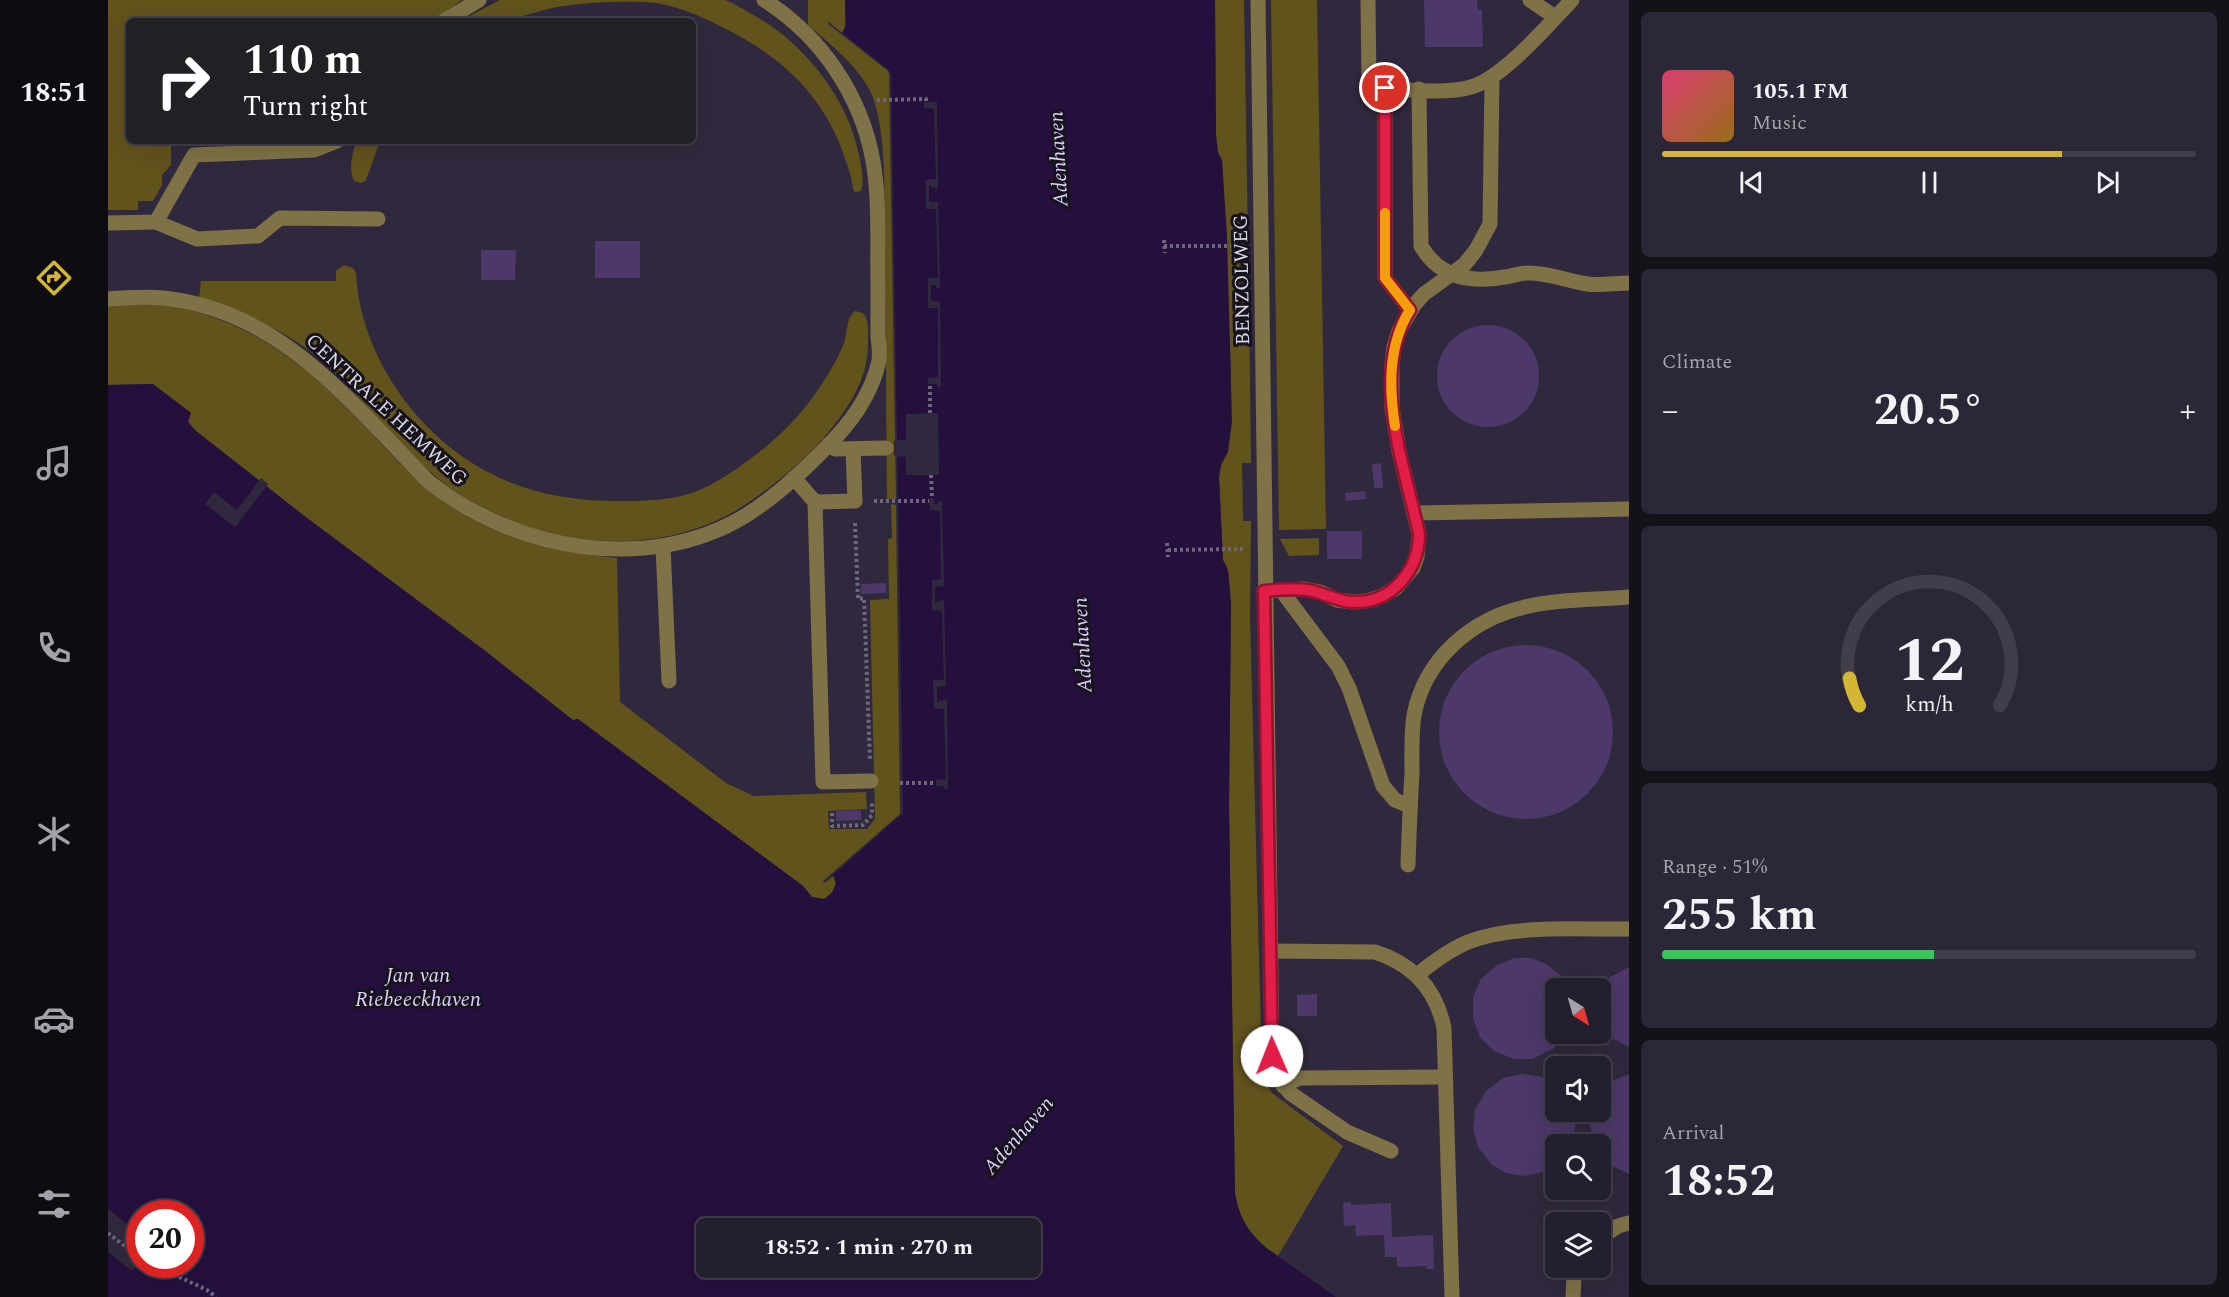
<!DOCTYPE html>
<html lang="en">
<head>
<meta charset="utf-8">
<style>
	:root { --surface:#241f2e; --page:#2c2736; --text:#f1f3f6; --muted:#a3a2aa; --line:#413d4a; --accent:#d4b635 }
	body { margin:0; font-family:Spectral,serif; background:var(--page); color:var(--text); height:100vh; display:flex; flex-direction:column; font-size:22px; white-space:nowrap }
	* { box-sizing:border-box; margin:0 }
	p { font-size:20px; color:var(--muted) }
	.icon { flex:none; width:33px; height:33px; fill:none; stroke:currentColor; stroke-width:2; stroke-linecap:round; stroke-linejoin:round }
	.map { position:relative; flex:1; overflow:hidden }
	.side { display:flex; flex-direction:column; gap:12px; padding:12px; background:#141119; width:600px }
	.side>* { flex:none }
	.guide { position:absolute; left:18px; top:18px; width:570px; height:126px; border-radius:9px; box-shadow:0 6px 24px #0002,0 0 0 2px var(--line); background:#202124; color:#fff; overflow:hidden }
	.needle { width:39px; rotate:143deg }
	.tools { position:absolute; left:1437px; top:978px; display:grid; gap:12px }
	.tools a { display:grid; place-items:center; width:66px; height:66px; border-radius:9px; background:var(--surface); box-shadow:0 6px 24px #0002,0 0 0 2px var(--line); font-size:30px }
	.speed { position:absolute; left:18px; top:1200px; display:flex; gap:12px; font-size:30px; font-weight:700; text-align:center }
	.speed>* { display:grid; place-content:center; width:78px; height:78px; border-radius:50%; background:var(--surface); box-shadow:0 6px 24px #0002,0 0 0 2px var(--line); line-height:1 }
	.speed .limit { border:9px solid #d22; background:#fff; color:#111 }
	.pin { position:absolute; display:grid; place-items:center; width:51px; height:51px; color:#fff; margin:-26px; border:3px solid #fff; border-radius:50%; box-shadow:0 2px 6px #0007 }
	.me { position:absolute; width:66px; margin:-33px; rotate:359deg; stroke-linejoin:round; filter:drop-shadow(0 0 4px #0008) }
	.turn { display:flex; align-items:center; gap:21px; height:126px; padding:0 18px; font-size:27px }
	.turn .icon { width:78px; height:78px; stroke-width:2.5 }
	.turn b { display:block; font-size:42px; line-height:51px }
	.big { font-size:45px; font-weight:700; line-height:1.1 }
	.side .widget { flex:1; display:flex; flex-direction:column; justify-content:center; gap:9px; min-width:0; padding:0 21px; border-radius:9px; background:var(--page) }
	.side .dial { align-items:center; gap:0 }
	.dial svg { height:156px; overflow:visible; fill:none; stroke:var(--line); stroke-width:7; stroke-linecap:round; text-anchor:middle }
	.dial text { fill:var(--text); stroke:none }
	.song { display:flex; align-items:center; gap:18px }
	.cover { width:72px; height:72px; border-radius:9px; background:linear-gradient(135deg,hsl(340 70% 55%),hsl(40 70% 35%)) }
	.played { height:6px; border-radius:3px; background:linear-gradient(90deg,var(--accent) 75%,var(--line) 75%) }
	.keys { display:flex; justify-content:space-around; direction:ltr }
	.heat { display:flex; justify-content:space-between; align-items:center; font-size:33px; direction:ltr }
	.charge { height:9px; border-radius:4px; background:linear-gradient(90deg,#34c759 51%,var(--line) 0) }
	.trip { position:absolute; left:588px; top:1218px; width:345px; height:60px; border-radius:9px; background:var(--surface); box-shadow:0 6px 24px #0002,0 0 0 2px var(--line); font-weight:700; line-height:60px; text-align:center }
	main { display:flex; flex:1; min-height:0 }
	.tab-bar { display:flex; flex-direction:column; width:108px; justify-content:space-around; align-items:center; background:#0e0c12; color:var(--muted) }
	.tab-bar .icon { width:42px; height:42px }
	.tab-bar .on { color:var(--accent) }
	.tab-bar b { font-size:27px; color:var(--text) }
	.map>svg:first-child { display:block }
</style>
</head>
<body>
<main>
<nav class="tab-bar">
<b>18:51</b>
<svg class="icon on" aria-label="directions" viewBox="0 0 24 24"><path d="M12 3l9 9-9 9-9-9zM9 14v-3h6M13 9l2 2-2 2"/></svg>
<svg class="icon" aria-label="music" viewBox="0 0 24 24"><path d="M9 18V5l10-2v13"/><circle cx="6" cy="18" r="3"/><circle cx="16" cy="16" r="3"/></svg>
<svg class="icon" aria-label="phone" viewBox="0 0 24 24"><path d="M5 4h4l2 5-3 2q2 4 5 5l2-3 5 2v4C11 20 4 13 5 4z"/></svg>
<svg class="icon" aria-label="climate" viewBox="0 0 24 24"><path d="M12 3v18M4 7l16 10M4 17L20 7"/></svg>
<svg class="icon" aria-label="car" viewBox="0 0 24 24"><path d="M5 17H2v-5l4-1 3-4h7l3 4 3 1v5h-3M9 17h6M6 11h13"/><circle cx="7" cy="17" r="2"/><circle cx="17" cy="17" r="2"/></svg>
<svg class="icon" aria-label="filters" viewBox="0 0 24 24"><path d="M4 7h16M4 17h16"/><circle cx="9" cy="7" r="2"/><circle cx="15" cy="17" r="2"/></svg>
</nav>
<div class="map">
<svg width="1521" height="1297" viewBox="0 0 1521 1297">
	<rect width="100%" height="100%" fill="#30293d"/>
	<!-- green -->
	<g fill="#61531c">
		<polygon points="0,0 354,0 324,21 21,21 21,141 198,141 63,144 63,165 54,175 54,185 45,201 30,201 30,210 0,210"/>
		<path d="M392 0H617L622 2C637 10 652 18 666 28 707 58 741 105 751 155 753 166 757 181 753 191L747 192 745 189C744 176 738 162 734 150 712 91 669 54 614 27 590 15 564 3 536 2 509 1 481 2 455 6 434 9 414 18 393 21 380 23 365 21 352 21Z"/>
		<path d="M700 0H737V30L734 33 721 22 720 24 780 71 781 75 788 499H779C778 412 778 326 777 240 776 198 779 133 764 95 751 66 723 45 700 25Z"/>
		<path d="M1107 0H1136L1140 242H1135V250L1131 251 1132 301H1141L1143 463H1134L1135 521H1143L1142 616 1154 1073 1157 1082 1164 1093 1235 1146 1170 1256C1146 1240 1131 1222 1127 1193L1121 806 1123 603 1120 570 1115 560 1111 477 1113 465 1117 456 1123 372 1114 160 1110 153 1108 135Z"/>
		<polygon points="1163,0 1209,0 1218,529 1171,530"/>
		<path d="M249 141H272L258 180 254 183 246 181C240 169 244 153 249 141Z"/>
		<path d="M236 265 245 268 248 273C252 355 309 435 380 472 422 495 470 502 517 501 538 501 563 500 584 493 606 485 628 470 646 456 684 428 714 391 734 348 740 337 737 318 747 311L755 313C761 321 760 328 760 339 761 373 747 398 726 425 711 445 692 463 672 479 654 493 636 507 616 517 532 559 424 544 348 492 297 457 261 403 215 362 180 330 135 314 91 299L93 281H228V271Z"/>
		<path d="M0 305C18 305 36 304 54 305 69 306 85 311 99 315 162 336 208 375 253 422 278 448 302 477 331 498 382 537 447 552 509 558L512 702 618 783 646 796 758 792 759 809 720 811 721 829H759L767 819 762 600 781 599 780 539 784 538 783 504 788 505 792 814 715 881 716 883 726 876C730 887 725 893 716 899L704 897 695 886 470 719 465 720 376 650 195 515 88 431 80 422 83 413 45 384 0 385Z"/>
		<polygon points="1211,538 1211,555 1181,556 1172,539"/>
	</g>
	<!-- water -->
	<path fill="#25103d" fill-rule="evenodd" d="M737 0H1107L1108 135 1110 153 1114 160 1119 236 1124 422 1120 452 1113 465 1111 477 1115 560 1120 570 1123 603 1121 806 1127 1193C1131 1217 1140 1232 1158 1248L1228 1297H0V385L45 384 83 413 80 422 88 431 195 515 376 650 465 720 470 719 695 886 704 897 716 899 724 893 728 883 725 875 795 813 783 74 781 70 734 33 738 25ZM32 1214H82V1264H32ZM598 1228H922V1268H598Z"/>
	<!-- pier -->
	<g fill="#30293d">
		<polygon points="816,102 829,102 830,189 821,186 821,202 830,202 832,288 828,288 828,285 823,285 823,301 832,302 833,387 829,387 829,384 820,384 820,378 830,377 830,308 820,308 820,278 830,278 828,209 818,209 818,186 817,180 828,179 826,109 816,108"/>
		<polygon points="830,413 831,475 798,475 798,457 786,456 786,440 798,440 798,414"/>
		<polygon points="153,478 160,484 127,527 97,504 106,492 129,510"/>
		<polygon points="821,498 826,499 827,504 830,504 830,501 834,501 836,586 827,587 827,603 836,600 838,686 829,687 829,702 839,699 840,789 836,789 836,786 828,786 828,780 838,779 836,709 826,708 825,680 836,680 834,611 824,610 824,580 833,579 832,511 822,510"/>
		<polygon points="0,1209 31,1234 31,1262 24,1271 0,1252"/>
	</g>
	<!-- building -->
	<g fill="#4c3869">
		<polygon points="1316,0 1369,0 1370,10 1374,10 1375,47 1317,47"/>
		<rect x="487" y="241" width="45" height="37"/>
		<polygon points="373,250 408,250 407,280 373,280"/>
		<circle cx="1380" cy="376" r="51"/>
		<polygon points="1273,463 1275,488 1266,488 1264,464"/>
		<polygon points="1257,491 1258,499 1238,501 1237,493"/>
		<rect x="1219" y="531" width="35" height="28"/>
		<polygon points="778,583 778,593 753,594 753,584"/>
		<circle cx="1418" cy="732" r="87"/>
		<polygon points="753,810 753,820 728,821 728,811"/>
		<polygon points="1406,958 1423,958 1438,964 1451,974 1461,988 1448,988 1448,1034 1459,1034 1445,1049 1424,1059 1406,1059 1386,1051 1372,1037 1365,1019 1365,997 1373,979 1388,966"/>
		<polygon points="1521,967 1521,1047 1502,1037 1492,1024 1492,990 1502,977"/>
		<polygon points="1209,994 1209,1016 1189,1016 1189,995"/>
		<polygon points="1413,1074 1431,1076 1448,1085 1448,1112 1465,1112 1467,1128 1463,1144 1448,1144 1448,1165 1431,1173 1416,1176 1398,1173 1384,1165 1370,1147 1365,1128 1367,1110 1378,1091 1395,1078"/>
		<polygon points="1521,1074 1521,1174 1502,1165 1492,1156 1492,1144 1486,1144 1481,1121 1483,1112 1492,1112 1492,1092 1495,1089 1506,1080"/>
		<polygon points="1243,1202 1243,1205 1283,1203 1284,1237 1325,1235 1326,1269 1318,1269 1318,1266 1289,1267 1289,1257 1277,1257 1276,1235 1248,1236 1247,1225 1236,1226 1235,1203"/>
	</g>
	<g fill="none" stroke-linecap="round" stroke-linejoin="round">
		<!-- path -->
		<g stroke="#6d6779" stroke-width="4" stroke-dasharray="3 3" stroke-linecap="butt">
			<polyline points="769,100 818,99 818,102"/>
			<polyline points="1056,240 1057,253"/>
			<polyline points="1056,246 1132,246"/>
			<polyline points="822,413 822,384"/>
			<polyline points="823,475 824,498"/>
			<polyline points="766,501 821,501"/>
			<polyline points="747,523 750,599 756,598 762,761"/>
			<polyline points="1059,543 1060,557"/>
			<polyline points="1060,550 1136,549"/>
			<polyline points="792,783 828,783"/>
			<polyline points="724,813 724,826 755,825 764,815 764,801"/>
			<polyline points="0,1233 32,1258"/>
			<polyline points="44,1264 99,1290 108,1297"/>
		</g>
		<!-- minor -->
		<g stroke="#7e7246" stroke-width="15">
			<polyline points="1150,0 1164,1056 1170,1078 1182,1093 1239,1132 1283,1151"/>
			<path d="M1260 0 1261 87C1290 89 1336 95 1363 87 1395 78 1440 25 1464 0"/>
			<polyline points="1422,0 1447,17"/>
			<polyline points="336,21 371,0"/>
			<polyline points="1277,88 1277,278 1302,310"/>
			<path d="M1311 89 1313 246C1332 278 1362 283 1397 277 1405 276 1412 273 1420 273 1442 273 1459 281 1479 284 1492 286 1508 283 1521 283"/>
			<polyline points="48,222 89,239 150,236 172,218 270,219"/>
			<polyline points="0,223 48,222 86,155 206,150 229,141"/>
			<path d="M0 299C18 298 37 296 55 298 173 310 243 403 320 481 405 550 539 575 637 516 656 504 676 488 693 472 715 451 740 428 755 401 762 389 768 374 771 361 772 353 771 345 770 337 770 320 770 302 770 285 769 244 772 201 765 161 753 95 713 36 656 0"/>
			<polyline points="721,444 727,449 778,448"/>
			<polyline points="686,478 707,502 715,782 763,781"/>
			<polyline points="707,502 747,501 745,449"/>
			<polyline points="1307,513 1521,509"/>
			<polyline points="555,546 561,681"/>
			<polyline points="1173,590 1230,666 1241,688 1275,786 1287,800 1302,806"/>
			<polyline points="1156,591 1196,589 1212,592 1229,600 1245,602 1259,601 1274,596 1288,588 1305,568 1309,557 1311,534 1291,451 1284,408 1284,364 1286,347 1291,331 1306,305 1316,294 1357,264 1368,250 1382,224 1384,78"/>
			<path d="M1300 865C1301 835 1302 804 1304 774 1304 755 1303 734 1306 715 1317 659 1363 619 1417 607 1450 599 1487 600 1521 597"/>
			<path d="M1162 951 1267 952C1305 964 1328 989 1336 1028L1344 1297"/>
			<path d="M1309 975C1325 962 1341 950 1360 942 1407 924 1471 930 1521 929"/>
			<polyline points="1175,1086 1191,1078 1337,1077"/>
			<polyline points="1492,1238 1510,1226 1521,1223"/>
			<polyline points="1465,1297 1466,1277 1469,1268"/>
		</g>
	</g>
	<g fill="none" stroke-linecap="round" stroke-linejoin="round">
		<!-- route casing -->
		<g stroke="#92132f" stroke-width="15">
			<path id="route" d="M1164 1056 1156 591C1170 590 1185 588 1199 590 1214 592 1228 601 1244 602 1283 604 1311 571 1311 534 1297 466 1261 375 1302 310L1277 278V88"/>
		</g>
		<!-- route -->
		<use href="#route" stroke="#e11d48" stroke-width="10"/>
		<!-- slow -->
		<path stroke="#f59e0b" stroke-width="10" d="M1277 213V278L1302 310C1280 345 1281 387 1287 426"/>
	</g>
	<g text-anchor="middle" stroke-width="6" stroke-linejoin="round" paint-order="stroke">
		<!-- street labels -->
		<g font-size="20" fill="#dad6e3" stroke="#17131c">
			<text transform="translate(1133 280) rotate(-91)" y="7">BENZOLWEG</text>
			<text transform="translate(279 409) rotate(43)" y="7">CENTRALE HEMWEG</text>
		</g>
		<!-- water labels -->
		<g font-size="21" font-style="italic" fill="#decdfd" stroke="#17131c">
			<text transform="translate(950 159) rotate(-93)" y="7">Adenhaven</text>
			<text transform="translate(974 645) rotate(-93)" y="7">Adenhaven</text>
			<text x="310" y="982">Jan van<tspan x="310" dy="24">Riebeeckhaven</tspan></text>
			<text transform="translate(910 1135) rotate(-49)" y="7">Adenhaven</text>
		</g>
	</g>
</svg>
<div class="tools">
<a><svg class="needle" viewBox="-14 -14 28 28"><path d="M0-13l5 13h-10z" fill="#e53935"/><path d="M0 13l5-13h-10z" fill="#a3a2aa"/></svg></a>
<a><svg class="icon" aria-label="sound" viewBox="0 0 24 24"><path d="M4 9h4l5-4v14l-5-4H4zM17 9q2 3 0 6"/></svg></a>
<a><svg class="icon" aria-label="search" viewBox="0 0 24 24"><circle cx="10" cy="10" r="6"/><path d="M15 15l6 6"/></svg></a>
<a><svg class="icon" aria-label="layers" viewBox="0 0 24 24"><path d="M12 4l9 5-9 5-9-5zM3 14l9 5 9-5"/></svg></a>
</div>
<div class="speed"><div class="limit">20</div></div>
<div class="pin" style="left:1277px;top:88px;background:#d93025"><svg class="icon" aria-label="arrive" viewBox="0 0 24 24"><path d="M6 21V4h12l-3 4 3 4H6"/></svg></div>
<svg class="me" style="left:1164px;top:1056px" viewBox="-20 -20 40 40"><circle r="19" fill="#fff"/><path d="M0-13L10 11 0 6-10 11z" fill="#e11d48"/></svg>
<div class="trip">18:52 · 1 min · 270 m</div>
<div class="guide">
<div class="turn"><svg class="icon" aria-label="right" viewBox="0 0 24 24"><path d="M7 20v-9h11M14 6l5 5-5 5"/></svg><div><b>110 m</b>Turn right</div></div>
</div>
</div>
<section class="side">
<div class="widget">
<div class="song"><i class="cover"></i><div><b>105.1 FM</b><p>Music</p></div></div>
<div class="played"></div>
<div class="keys"><svg class="icon" aria-label="previous" viewBox="0 0 24 24"><path d="M18 5L8 12l10 7zM5 5v14"/></svg><svg class="icon" aria-label="pause" viewBox="0 0 24 24"><path d="M8 5v14M16 5v14"/></svg><svg class="icon" aria-label="next" viewBox="0 0 24 24"><path d="M6 5l10 7-10 7zM19 5v14"/></svg></div>
</div>
<div class="widget"><p>Climate</p>
<div class="heat"><a>−</a><b class="big">20.5°</b><a>+</a></div>
</div>
<div class="widget dial"><svg viewBox="0 0 100 80">
<path d="M14 69A42 42 0 1 1 86 69"/>
<path d="M14 69A42 42 0 0 1 9 55" stroke="#d4b635"/>
<text x="50" y="56" font-size="32" font-weight="700">12</text>
<text x="50" y="72" font-size="11">km/h</text>
</svg></div>
<div class="widget"><p>Range · 51%</p><b class="big">255 km</b><div class="charge"></div></div>
<div class="widget"><p>Arrival</p><b class="big">18:52</b></div>
</section>
</main>
</body>
</html>
